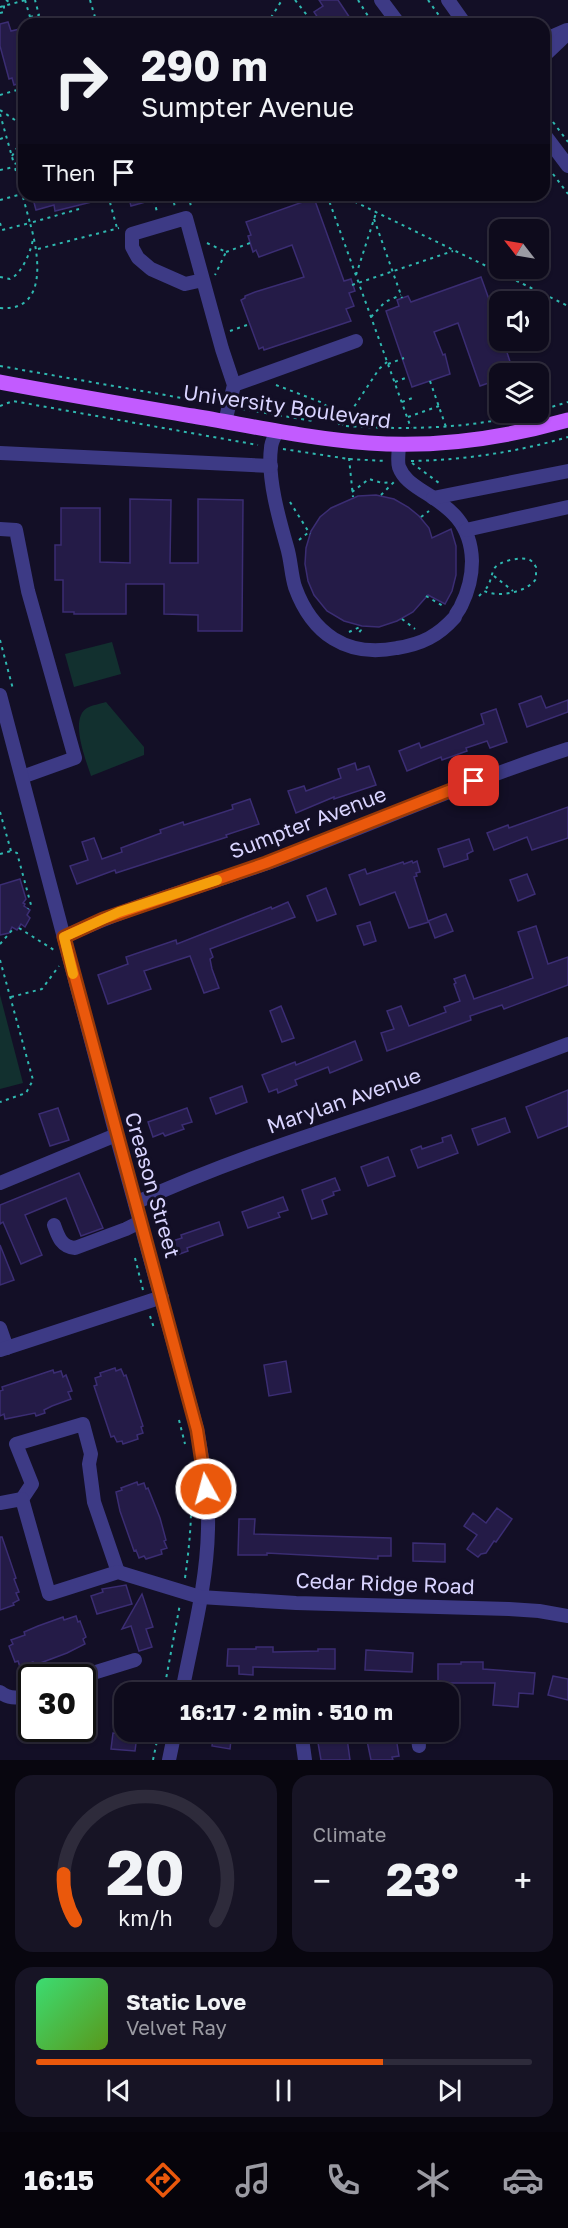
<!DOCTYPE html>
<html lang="en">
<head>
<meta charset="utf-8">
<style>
	:root { --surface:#0e0b1c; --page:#171425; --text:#f1f3f6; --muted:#9b9ba3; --line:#2e2b3b; --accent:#ea580c }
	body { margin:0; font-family:"Golos Text",sans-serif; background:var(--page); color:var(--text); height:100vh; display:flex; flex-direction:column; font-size:22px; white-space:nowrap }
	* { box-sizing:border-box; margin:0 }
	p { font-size:20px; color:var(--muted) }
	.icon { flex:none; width:33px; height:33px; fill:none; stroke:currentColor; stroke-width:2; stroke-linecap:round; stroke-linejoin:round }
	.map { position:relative; height:1760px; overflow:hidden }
	.drawer { display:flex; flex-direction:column; gap:15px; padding:15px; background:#08060f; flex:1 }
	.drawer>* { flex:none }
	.banner { position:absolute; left:18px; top:18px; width:532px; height:183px; border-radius:18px; box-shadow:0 2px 4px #0004,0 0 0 2px var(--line); background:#0e0b1c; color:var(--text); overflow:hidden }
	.needle { width:39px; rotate:301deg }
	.fabs { position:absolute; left:489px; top:219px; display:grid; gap:12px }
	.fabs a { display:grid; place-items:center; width:60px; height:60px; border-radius:12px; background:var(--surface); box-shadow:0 2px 4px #0004,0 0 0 2px var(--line); font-size:30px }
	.speed { position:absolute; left:18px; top:1664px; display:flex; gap:12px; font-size:30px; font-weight:700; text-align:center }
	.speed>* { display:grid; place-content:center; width:78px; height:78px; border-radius:50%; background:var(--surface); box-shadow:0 2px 4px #0004,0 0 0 2px var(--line); line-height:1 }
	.speed .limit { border:3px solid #111; border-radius:9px; background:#fff; color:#111 }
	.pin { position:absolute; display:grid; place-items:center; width:51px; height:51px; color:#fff; margin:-26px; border-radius:12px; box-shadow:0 3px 9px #0006 }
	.me { position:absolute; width:66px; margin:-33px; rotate:353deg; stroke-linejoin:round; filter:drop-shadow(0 0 4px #0008) }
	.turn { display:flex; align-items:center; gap:21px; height:126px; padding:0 24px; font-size:27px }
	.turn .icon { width:78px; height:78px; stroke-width:2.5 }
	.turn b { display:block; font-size:42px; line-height:51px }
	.then { display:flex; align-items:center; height:57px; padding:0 24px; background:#0003; gap:12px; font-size:22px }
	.big { font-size:45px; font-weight:700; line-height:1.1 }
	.drawer .widget { flex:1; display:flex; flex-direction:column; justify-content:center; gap:9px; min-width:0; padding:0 21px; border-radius:18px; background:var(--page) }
	.drawer .dial { align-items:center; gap:0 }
	.dial svg { height:156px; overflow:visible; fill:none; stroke:var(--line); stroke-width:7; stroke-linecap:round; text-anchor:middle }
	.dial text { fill:var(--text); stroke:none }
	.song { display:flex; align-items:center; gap:18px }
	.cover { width:72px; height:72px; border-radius:9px; background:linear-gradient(135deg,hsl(140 70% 55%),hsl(90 70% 35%)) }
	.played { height:6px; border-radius:3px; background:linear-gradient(90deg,var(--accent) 70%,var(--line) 70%) }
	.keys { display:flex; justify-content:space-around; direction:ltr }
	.heat { display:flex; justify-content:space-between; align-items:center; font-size:33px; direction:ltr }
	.drawer .tiles { flex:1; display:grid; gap:15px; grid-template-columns:1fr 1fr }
	.widget:last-child { grid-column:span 2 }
	.trip { position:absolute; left:114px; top:1682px; width:345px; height:60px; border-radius:18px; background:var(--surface); box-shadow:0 2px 4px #0004,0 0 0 2px var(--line); font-weight:700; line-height:60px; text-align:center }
	.tabs { display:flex; height:96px; justify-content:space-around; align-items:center; background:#06040b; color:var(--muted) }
	.tabs .icon { width:42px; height:42px }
	.tabs .selected { color:var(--accent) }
	.tabs b { font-size:27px; color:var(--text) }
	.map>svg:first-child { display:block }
</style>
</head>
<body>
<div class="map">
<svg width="568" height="1760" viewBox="0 0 568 1760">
	<rect width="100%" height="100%" fill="#130f26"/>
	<!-- green -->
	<g fill="#12302f">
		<polygon points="112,642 121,674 74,687 65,654"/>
		<path d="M106 702 144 747V755L91 776C86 760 69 719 87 708 92 705 100 704 106 702Z"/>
		<polygon points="0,995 23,1083 0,1089"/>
	</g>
	<!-- building -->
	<g fill="#241b47" stroke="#3b2d73" stroke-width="1.5">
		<polygon points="319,0 338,0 354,24 322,24 314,12 323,6"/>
		<polygon points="8,22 11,31 24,28 24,82 14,85 12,78 9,79 0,46 0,24"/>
		<polygon points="32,195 103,195 104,199 55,211 54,205 36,210"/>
		<polygon points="128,195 160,195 160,198 131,206"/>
		<polygon points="314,198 344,281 351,279 355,291 349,293 354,306 346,309 351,321 264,350 263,347 259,349 241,300 245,298 245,296 255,292 304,277 292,245 259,257 256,250 253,252 248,236 251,235 246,222"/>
		<polygon points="481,277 500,330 500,340 503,340 514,374 500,374 500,379 480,386 458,323 434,332 443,355 445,354 450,374 412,387 386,311 399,306 397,300 408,296 411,302"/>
		<polygon points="376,495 394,499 408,507 419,516 429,528 432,538 451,529 456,546 456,575 452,591 445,604 428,595 413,612 397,621 379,627 362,626 344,621 327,611 314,595 308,581 305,564 306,548 311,531 320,517 331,508 358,496"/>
		<polygon points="130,499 171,500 170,563 198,563 198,499 243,500 242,631 198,631 198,615 164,614 164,584 126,584 126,614 74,614 74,612 63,612 63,580 55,580 55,545 61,545 61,508 100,508 100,562 130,563"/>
		<polygon points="541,696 546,708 568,700 568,712 527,727 519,704"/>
		<polygon points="496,709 507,742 490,748 487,741 466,748 467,751 442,760 441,757 407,771 399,751 419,743 421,748 484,724 481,714"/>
		<polygon points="355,763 357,770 369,766 376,785 334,799 334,797 296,813 288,791 304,786 306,791 341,778 338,769"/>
		<polygon points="250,799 259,824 226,835 227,837 116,873 115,870 77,884 70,866 88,860 82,842 94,838 102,859 122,852 121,848 161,833 160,830 183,822 184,825 233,809 232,805"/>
		<polygon points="568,807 568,838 532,850 527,837 494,850 487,833 508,825 509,828"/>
		<polygon points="469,839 473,851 467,854 468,859 444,867 438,849"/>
		<polygon points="412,861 413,863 417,861 420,872 416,873 417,876 414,877 428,921 446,914 453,931 435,938 429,922 409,928 395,892 360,905 349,875 365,869 367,874 403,862 404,864"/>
		<polygon points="527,874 535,894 518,901 510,880"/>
		<polygon points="20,879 26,899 23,903 25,904 24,906 30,910 27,915 30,918 25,927 21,924 17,930 12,927 9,933 0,935 0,885"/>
		<polygon points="326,888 336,914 317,921 307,896"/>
		<polygon points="288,902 295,917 210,949 213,957 210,959 212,969 219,988 204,993 190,956 144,971 151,989 108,1004 98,975 128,964 126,957 176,940 177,944 271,907 272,909"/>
		<polygon points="370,922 376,941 364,945 357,926"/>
		<polygon points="536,926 548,964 568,957 568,985 504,1009 502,1005 470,1016 471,1020 387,1051 381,1033 394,1029 387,1011 401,1006 409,1026 446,1012 444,1007 460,1001 454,984 456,983 454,979 465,975 474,999 533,978 518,932"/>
		<polygon points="281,1006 294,1038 282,1042 270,1011"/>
		<polygon points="355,1041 362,1060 330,1073 328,1067 295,1080 297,1085 278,1093 277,1089 269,1092 262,1075 295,1062 296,1065"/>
		<polygon points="242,1086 247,1102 216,1114 210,1098"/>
		<polygon points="568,1090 568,1126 538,1138 526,1107"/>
		<polygon points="58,1108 69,1140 50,1146 39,1114"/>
		<polygon points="187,1108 192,1122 182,1125 184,1129 165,1136 163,1133 153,1137 148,1122"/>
		<polygon points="505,1118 510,1132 478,1145 472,1129"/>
		<polygon points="451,1135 458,1153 418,1168 411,1150 421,1146 422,1149 443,1142 442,1138"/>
		<polygon points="388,1157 395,1176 368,1186 361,1167"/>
		<polygon points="79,1173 103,1228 81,1236 66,1198 25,1215 42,1255 21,1264 3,1222 0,1224 0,1205"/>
		<polygon points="335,1178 340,1190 333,1192 334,1195 322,1200 327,1214 312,1219 302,1190"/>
		<polygon points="283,1197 288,1210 278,1213 280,1217 248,1228 242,1212"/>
		<polygon points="219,1222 223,1235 187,1248 188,1251 174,1256 169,1242 182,1238 181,1235"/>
		<polygon points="0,1245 14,1280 0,1285"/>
		<polygon points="286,1361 291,1392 269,1396 264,1365"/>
		<polygon points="115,1368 116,1371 121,1369 124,1376 126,1375 143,1426 141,1427 143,1433 137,1435 138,1439 123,1444 122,1441 117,1442 114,1436 111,1437 94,1386 97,1385 95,1378 101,1376 100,1373"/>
		<polygon points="53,1370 54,1373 61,1371 63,1377 66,1375 72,1391 68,1392 71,1399 52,1406 44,1410 45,1413 36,1416 35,1413 5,1419 4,1414 0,1416 0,1391 3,1390 2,1387"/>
		<polygon points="137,1482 138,1485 144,1483 146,1489 148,1488 160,1518 166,1540 164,1541 167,1548 161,1550 162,1554 146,1559 144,1556 139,1558 136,1550 134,1551 120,1511 116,1492 122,1490 121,1488"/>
		<polygon points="497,1508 512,1519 496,1542 494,1541 486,1553 481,1554 478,1557 467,1549 477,1535 464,1526 473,1513 486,1523"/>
		<polygon points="239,1519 255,1519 254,1534 391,1538 391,1556 378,1556 378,1559 267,1553 267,1555 238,1555"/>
		<polygon points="0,1537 2,1537 16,1578 14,1579 19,1592 16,1593 19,1600 13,1603 14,1605 0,1610"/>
		<polygon points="413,1543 445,1544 445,1562 413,1561"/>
		<polygon points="126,1585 132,1604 97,1614 91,1596 103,1592 102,1589"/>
		<polygon points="142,1594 153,1627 146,1629 152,1647 139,1651 131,1626 122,1629"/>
		<polygon points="76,1616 78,1622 80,1621 86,1637 83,1639 85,1644 67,1653 35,1665 33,1662 20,1667 18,1661 15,1662 9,1646 13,1644 11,1640 25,1635 24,1632 38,1626 63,1617 64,1620"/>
		<polygon points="256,1647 273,1647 273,1652 318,1651 318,1649 335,1649 335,1669 253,1667 253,1675 239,1674 239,1666 227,1666 228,1649 256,1649"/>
		<polygon points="366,1650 413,1653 412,1672 365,1670"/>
		<polygon points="461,1662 483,1662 483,1669 535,1673 533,1694 519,1693 518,1707 493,1705 495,1683 438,1683 438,1664 461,1664"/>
		<polygon points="553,1676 568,1679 568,1700 548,1695"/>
		<polygon points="214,1731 232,1731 230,1749 212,1746"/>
		<polygon points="372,1731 395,1731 399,1756 392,1757 393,1760 371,1760 366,1736 373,1735"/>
		<polygon points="113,1733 137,1735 135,1751 111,1749"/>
		<polygon points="339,1734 340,1739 347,1738 350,1760 321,1760 318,1743 325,1742 323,1736"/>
	</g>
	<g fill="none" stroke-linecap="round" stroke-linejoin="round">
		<!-- path -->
		<g stroke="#2fb8b0" stroke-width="2" stroke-dasharray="3 4.5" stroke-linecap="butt">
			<polyline points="6,0 12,4"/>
			<polyline points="25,0 30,17 29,24"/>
			<polyline points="90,0 97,24"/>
			<polyline points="295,0 314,24"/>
			<polyline points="358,0 373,24"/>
			<polyline points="428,0 445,24"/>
			<polyline points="0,7 26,0"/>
			<polyline points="0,13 4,12 4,5"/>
			<polyline points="30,17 39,15 35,0"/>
			<polyline points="267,24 282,0"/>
			<polyline points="0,95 24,88"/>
			<polyline points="0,110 24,126"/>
			<polyline points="544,110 568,142"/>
			<polyline points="0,114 14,164 24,161"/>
			<polyline points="0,139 6,137"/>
			<polyline points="12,156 24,137"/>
			<polyline points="544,162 568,194"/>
			<polyline points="0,170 14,167"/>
			<polyline points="108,195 117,228"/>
			<polyline points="172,195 175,207"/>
			<polyline points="188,195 191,206"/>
			<polyline points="327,195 411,428"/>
			<polyline points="341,195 568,306"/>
			<polyline points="0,200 22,194"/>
			<polyline points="154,200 157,212"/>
			<polyline points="374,219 402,298"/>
			<polyline points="0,223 2,230 30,223 14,164"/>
			<polyline points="207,243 226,252 215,275"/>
			<polyline points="38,249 119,228"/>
			<polyline points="226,252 250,243"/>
			<polyline points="356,275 376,213"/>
			<path d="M0 277 10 279C22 274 31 251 33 239"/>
			<polyline points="352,285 453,251"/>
			<path d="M0 308C50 312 38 251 30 223L79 209"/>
			<polyline points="371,317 385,302 401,295"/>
			<polyline points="230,331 250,324"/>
			<polyline points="388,364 404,358"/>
			<polyline points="0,366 216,404"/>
			<polyline points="430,381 446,427"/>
			<polyline points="494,381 498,401 496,420"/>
			<polyline points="395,382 408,377"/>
			<polyline points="276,385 323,403 330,409 341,427"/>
			<polyline points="402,402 415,397"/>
			<polyline points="0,406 13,401 258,445"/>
			<polyline points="242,409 313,421"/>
			<polyline points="538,411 568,402"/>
			<polyline points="408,417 439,406"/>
			<polyline points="342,425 379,369 387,362"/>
			<path d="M346 426C408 430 472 429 532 412"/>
			<polyline points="283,449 349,459 385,461"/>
			<polyline points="349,458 353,497"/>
			<path d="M411 461C465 460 517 452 568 437"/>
			<polyline points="412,463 439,483"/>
			<polyline points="352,492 369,479 382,483 391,482"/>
			<polyline points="381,495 394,482"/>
			<polyline points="290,502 310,534"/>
			<polyline points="421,517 429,511"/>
			<polyline points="299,540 309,532"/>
			<polyline points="494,576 513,591"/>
			<polyline points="426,596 445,607"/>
			<path d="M479 596 484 591C499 598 527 592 536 579V567C534 564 533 562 530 560 522 556 498 561 494 569 490 578 491 584 484 591"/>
			<polyline points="402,619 415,629"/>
			<polyline points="349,632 360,627 361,630 358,634"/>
			<polyline points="0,640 13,689"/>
			<polyline points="0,812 11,851 17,853 31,905 28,909"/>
			<polyline points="0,854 11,851"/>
			<polyline points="19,928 54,950"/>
			<polyline points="0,944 14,928"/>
			<polyline points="0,960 33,1080 26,1093 0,1102"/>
			<polyline points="11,997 42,989 59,966"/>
			<polyline points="135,1258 143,1290"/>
			<polyline points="150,1316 154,1328"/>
			<polyline points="179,1420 185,1444"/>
			<path d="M185 1578C190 1542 193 1509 190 1473"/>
			<polyline points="167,1692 166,1679 180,1604"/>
			<polyline points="153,1760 159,1731"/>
		</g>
		<!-- minor -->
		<g stroke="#3d3a85" stroke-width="14">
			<polyline points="381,0 399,24"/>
			<polyline points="448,0 465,24"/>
			<polyline points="544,40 567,30"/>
			<polyline points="544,56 568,33"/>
			<polyline points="544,134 568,166"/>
			<polyline points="203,280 185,284 151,269 138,258 132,247 132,234 186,218 222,349 234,385 225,422"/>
			<polyline points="234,385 356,341"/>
			<path d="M277 431C275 436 271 442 271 448 267 477 279 519 287 547 291 560 291 574 295 587 312 634 347 658 397 648 422 644 438 636 455 617 456 612 459 611 461 606 468 592 472 577 472 561 471 524 451 508 421 490 412 484 403 478 399 467 397 461 399 451 399 444"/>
			<polyline points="0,453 271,466"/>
			<polyline points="433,498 568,471"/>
			<polyline points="0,529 16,530 28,591 75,758 22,777"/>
			<polyline points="466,530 568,507"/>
			<path d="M0 695 116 1135 197 1429C203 1462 209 1496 208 1529 207 1584 192 1639 182 1692"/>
			<path d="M64 937C129 906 197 888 265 864 367 827 465 782 568 749"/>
			<polyline points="0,1183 116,1135"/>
			<path d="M135 1203C224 1162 316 1133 409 1102 462 1084 515 1064 568 1044"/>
			<path d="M54 1225C58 1236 61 1247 75 1248L126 1229 140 1222"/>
			<polyline points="0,1328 7,1348"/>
			<polyline points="0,1350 162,1297"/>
			<polyline points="22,1499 32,1484 16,1444 83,1424 91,1454 89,1464 94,1502 118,1572"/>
			<polyline points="0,1503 22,1499 49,1594 118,1572 200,1597 296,1603 509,1609 539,1611 568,1616"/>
			<polyline points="80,1677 135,1660"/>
			<polyline points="183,1687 286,1692"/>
			<path d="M0 1692C10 1700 20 1698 32 1694"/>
			<polyline points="301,1731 305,1760"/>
			<polyline points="417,1731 419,1746"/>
			<polyline points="169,1760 175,1731"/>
		</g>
		<!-- major -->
		<path stroke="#c25bff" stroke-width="15" d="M0 382C64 394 129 405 193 416 252 426 310 439 369 443 436 448 504 438 568 420"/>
	</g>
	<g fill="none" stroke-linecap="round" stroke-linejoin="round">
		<!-- route casing -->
		<g stroke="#983908" stroke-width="15">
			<polyline id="route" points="206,1489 197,1430 64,937 103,919 266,863 474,781"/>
		</g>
		<!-- route -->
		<use href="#route" stroke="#ea580c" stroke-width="10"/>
		<!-- slow -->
		<polyline stroke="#f59e0b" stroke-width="10" points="73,974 64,937 119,912 217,880"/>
	</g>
	<g text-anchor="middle" stroke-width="6" stroke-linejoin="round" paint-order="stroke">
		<!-- street labels -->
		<g font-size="21" fill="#d9d4ff" stroke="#130f26">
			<text transform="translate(287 407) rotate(8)" y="7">University Boulevard</text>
			<text transform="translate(308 823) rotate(-21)" y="7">Sumpter Avenue</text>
			<text transform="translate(344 1101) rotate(-19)" y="7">Marylan Avenue</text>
			<text transform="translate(152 1185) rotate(74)" y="7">Creason Street</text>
			<text transform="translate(385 1584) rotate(2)" y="7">Cedar Ridge Road</text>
		</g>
	</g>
</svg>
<div class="fabs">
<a><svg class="needle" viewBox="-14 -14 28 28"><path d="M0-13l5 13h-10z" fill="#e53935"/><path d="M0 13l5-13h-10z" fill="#9b9ba3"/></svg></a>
<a><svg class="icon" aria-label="sound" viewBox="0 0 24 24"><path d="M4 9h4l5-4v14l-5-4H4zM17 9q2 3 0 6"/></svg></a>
<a><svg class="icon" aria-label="layers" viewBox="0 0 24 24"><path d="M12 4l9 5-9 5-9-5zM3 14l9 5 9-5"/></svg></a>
</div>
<div class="speed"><div class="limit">30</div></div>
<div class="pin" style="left:474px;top:781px;background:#d93025"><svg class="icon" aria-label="arrive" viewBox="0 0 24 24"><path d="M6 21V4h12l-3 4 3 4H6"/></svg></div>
<svg class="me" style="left:206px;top:1489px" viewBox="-20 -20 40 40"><circle r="17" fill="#ea580c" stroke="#fff" stroke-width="3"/><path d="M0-11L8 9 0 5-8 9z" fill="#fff"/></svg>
<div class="trip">16:17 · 2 min · 510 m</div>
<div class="banner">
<div class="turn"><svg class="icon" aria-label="right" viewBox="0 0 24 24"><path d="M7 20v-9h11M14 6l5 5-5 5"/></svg><div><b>290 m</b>Sumpter Avenue</div></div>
<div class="then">Then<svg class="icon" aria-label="arrive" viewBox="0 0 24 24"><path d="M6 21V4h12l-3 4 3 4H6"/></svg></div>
</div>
</div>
<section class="drawer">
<div class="tiles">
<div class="widget dial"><svg viewBox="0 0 100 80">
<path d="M14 69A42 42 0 1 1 86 69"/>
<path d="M14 69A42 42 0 0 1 8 45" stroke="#ea580c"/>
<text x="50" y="56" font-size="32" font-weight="700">20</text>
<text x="50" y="72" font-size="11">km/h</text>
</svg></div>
<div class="widget"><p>Climate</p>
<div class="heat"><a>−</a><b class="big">23°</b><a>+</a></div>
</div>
<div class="widget">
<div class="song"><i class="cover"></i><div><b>Static Love</b><p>Velvet Ray</p></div></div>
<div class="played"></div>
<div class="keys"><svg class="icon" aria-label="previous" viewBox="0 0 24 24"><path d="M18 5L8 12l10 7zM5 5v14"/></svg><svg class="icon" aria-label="pause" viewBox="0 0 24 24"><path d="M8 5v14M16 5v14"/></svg><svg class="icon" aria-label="next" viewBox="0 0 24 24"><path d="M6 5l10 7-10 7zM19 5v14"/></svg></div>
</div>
</div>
</section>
<nav class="tabs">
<b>16:15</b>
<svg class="icon selected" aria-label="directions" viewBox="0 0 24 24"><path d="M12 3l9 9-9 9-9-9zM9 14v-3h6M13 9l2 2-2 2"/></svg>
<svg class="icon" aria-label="music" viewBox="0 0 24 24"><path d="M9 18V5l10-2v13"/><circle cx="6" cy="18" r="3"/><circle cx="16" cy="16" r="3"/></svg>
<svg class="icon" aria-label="phone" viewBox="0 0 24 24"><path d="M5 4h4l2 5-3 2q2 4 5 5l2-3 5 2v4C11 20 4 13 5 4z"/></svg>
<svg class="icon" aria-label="climate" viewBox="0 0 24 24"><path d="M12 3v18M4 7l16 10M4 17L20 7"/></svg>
<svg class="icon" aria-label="car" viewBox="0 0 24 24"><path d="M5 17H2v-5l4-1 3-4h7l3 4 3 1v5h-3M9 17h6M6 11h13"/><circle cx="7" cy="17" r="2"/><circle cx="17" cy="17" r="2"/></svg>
</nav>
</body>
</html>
